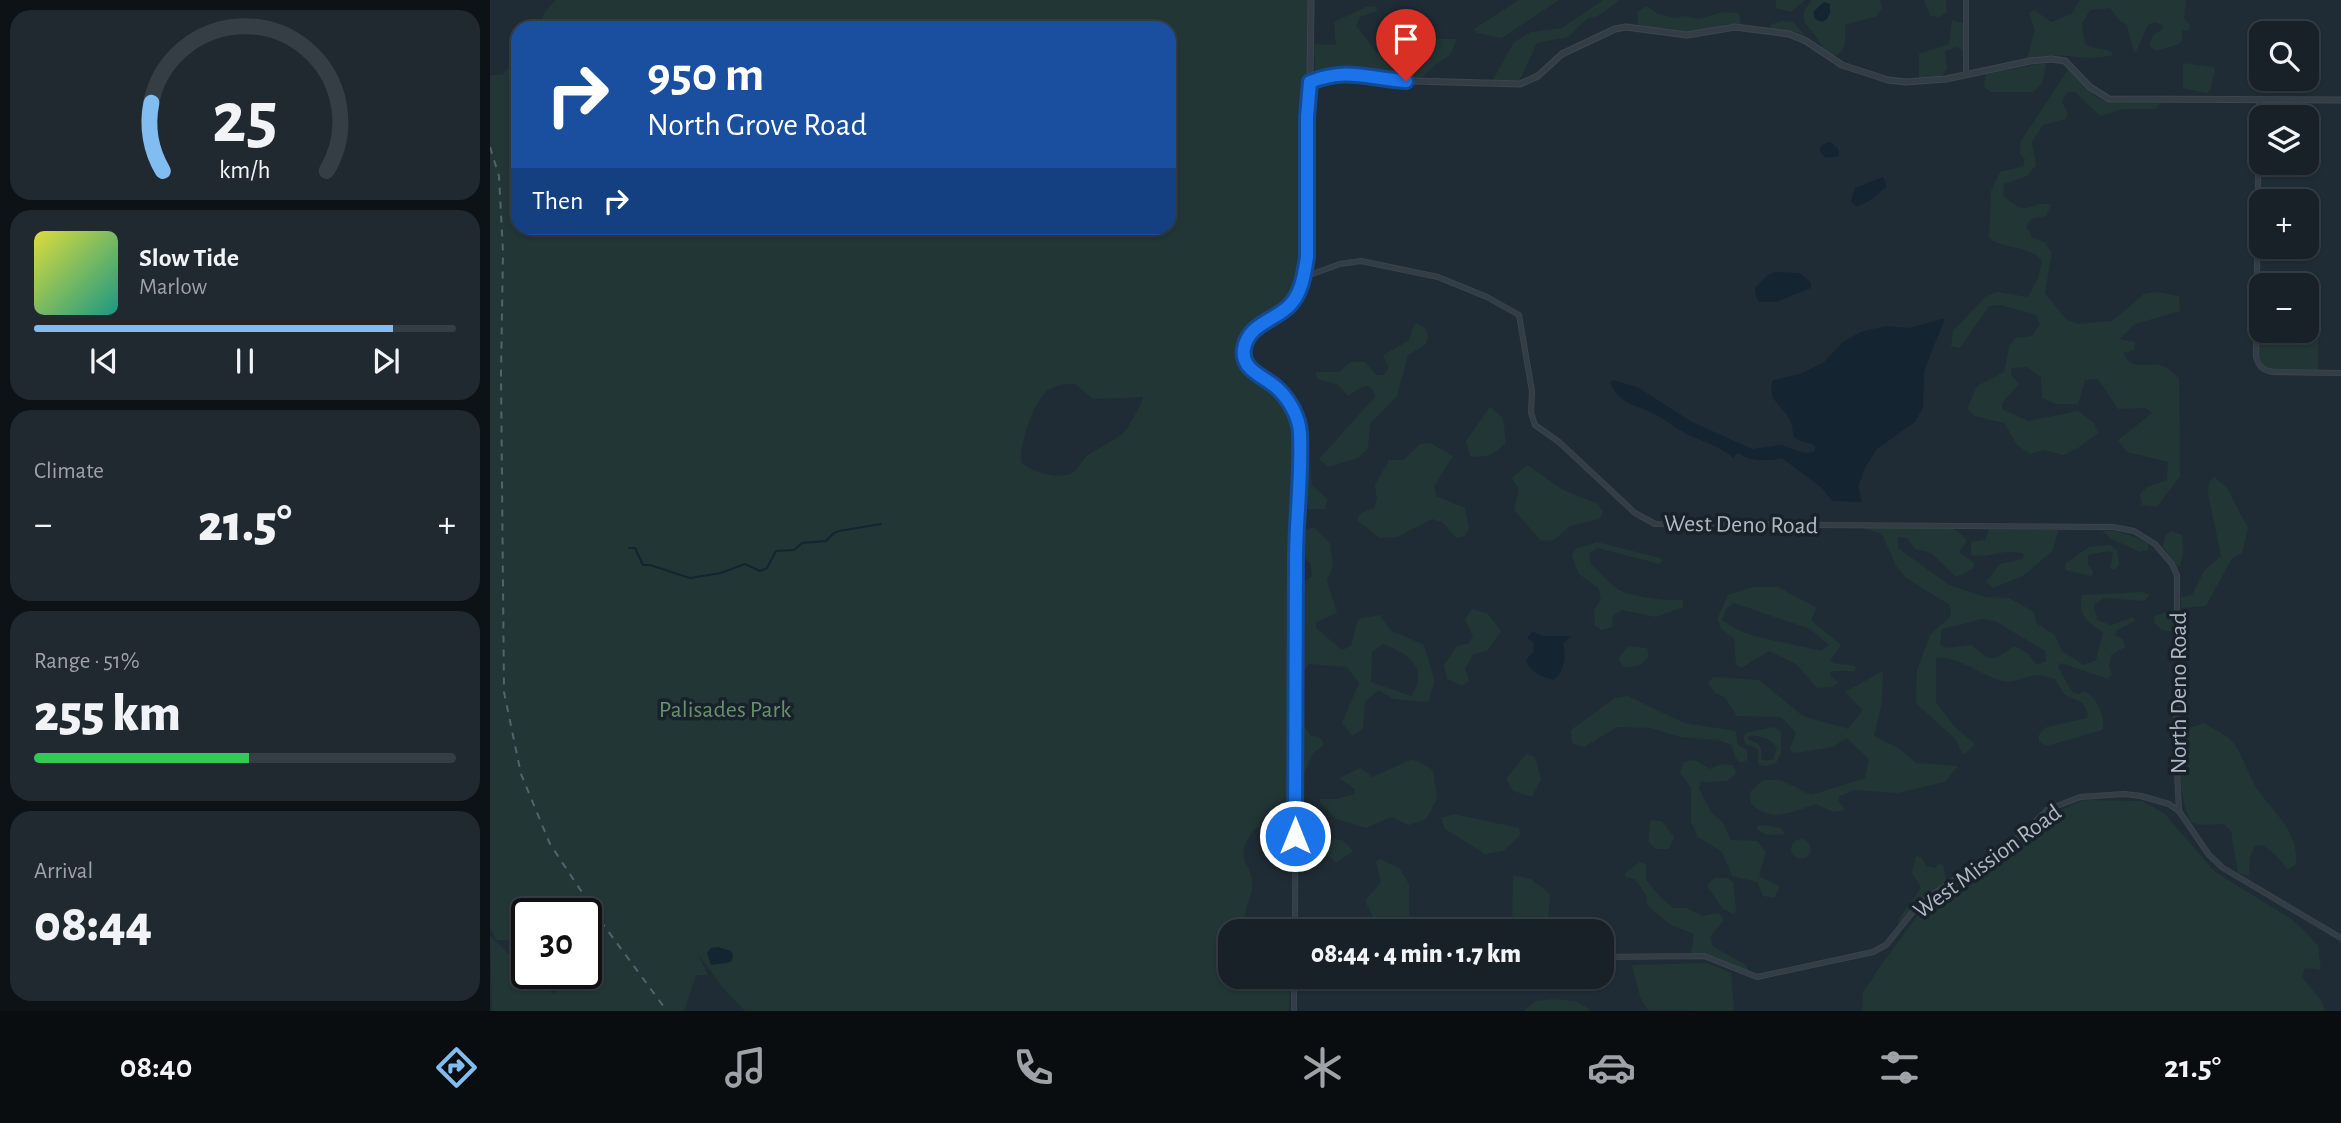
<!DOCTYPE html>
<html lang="en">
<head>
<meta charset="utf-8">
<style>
	:root { --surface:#182128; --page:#212930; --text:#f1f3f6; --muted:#9fa3a8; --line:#363e45; --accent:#82bdf2 }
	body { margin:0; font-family:"Alegreya Sans",sans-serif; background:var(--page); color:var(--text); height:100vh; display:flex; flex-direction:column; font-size:26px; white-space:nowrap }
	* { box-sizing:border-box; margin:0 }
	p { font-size:23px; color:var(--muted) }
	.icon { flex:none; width:38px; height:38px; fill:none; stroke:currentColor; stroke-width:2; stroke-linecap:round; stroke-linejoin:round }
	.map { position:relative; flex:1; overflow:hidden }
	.details { display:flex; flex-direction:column; gap:10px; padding:10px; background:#0d1216; width:490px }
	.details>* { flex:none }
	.banner { position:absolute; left:21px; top:21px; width:665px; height:214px; border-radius:21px; box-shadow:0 2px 5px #0004,0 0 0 2px var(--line); background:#1a4fa0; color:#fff; overflow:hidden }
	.controls { position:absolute; left:1759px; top:21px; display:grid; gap:14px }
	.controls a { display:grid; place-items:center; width:70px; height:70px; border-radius:14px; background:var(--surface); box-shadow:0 2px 5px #0004,0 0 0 2px var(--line); font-size:35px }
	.speed { position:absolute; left:21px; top:898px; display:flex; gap:14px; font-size:35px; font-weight:700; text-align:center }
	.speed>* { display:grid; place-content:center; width:91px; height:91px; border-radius:50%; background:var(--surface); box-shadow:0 2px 5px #0004,0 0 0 2px var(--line); line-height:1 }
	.speed .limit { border:4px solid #111; border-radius:10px; background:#fff; color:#111 }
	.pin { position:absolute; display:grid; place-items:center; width:60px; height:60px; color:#fff; margin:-72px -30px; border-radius:50% 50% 50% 0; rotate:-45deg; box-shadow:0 0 7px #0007 }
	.pin .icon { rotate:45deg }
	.me { position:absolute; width:77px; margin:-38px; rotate:0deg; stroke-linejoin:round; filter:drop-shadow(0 0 5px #0008) }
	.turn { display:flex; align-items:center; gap:24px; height:147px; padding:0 21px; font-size:32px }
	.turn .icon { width:91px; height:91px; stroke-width:2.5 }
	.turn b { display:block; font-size:49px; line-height:60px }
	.then { display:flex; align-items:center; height:66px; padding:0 21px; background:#0003; gap:14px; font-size:26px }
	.big { font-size:52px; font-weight:800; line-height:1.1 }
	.details .widget { flex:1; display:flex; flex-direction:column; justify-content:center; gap:10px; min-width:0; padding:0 24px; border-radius:21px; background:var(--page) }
	.details .dial { align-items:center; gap:0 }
	.dial svg { height:182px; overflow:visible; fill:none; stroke:var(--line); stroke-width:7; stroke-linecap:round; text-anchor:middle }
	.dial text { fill:var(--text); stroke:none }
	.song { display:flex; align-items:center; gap:21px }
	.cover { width:84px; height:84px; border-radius:10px; background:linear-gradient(135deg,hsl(60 70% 55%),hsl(170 70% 35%)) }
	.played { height:7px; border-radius:4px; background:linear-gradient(90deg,var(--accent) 85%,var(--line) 85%) }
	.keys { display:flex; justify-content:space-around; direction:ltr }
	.heat { display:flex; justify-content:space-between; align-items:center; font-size:38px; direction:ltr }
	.charge { height:10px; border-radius:5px; background:linear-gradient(90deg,#34c759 51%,var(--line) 0) }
	.trip { position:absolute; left:728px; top:919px; width:396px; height:70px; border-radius:21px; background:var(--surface); box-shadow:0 2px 5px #0004,0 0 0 2px var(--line); font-weight:800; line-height:70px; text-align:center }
	.menu { display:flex; height:112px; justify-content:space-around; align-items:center; background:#0a0d10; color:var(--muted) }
	.menu .icon { width:49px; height:49px }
	.menu .on { color:var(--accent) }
	.menu b { font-size:32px; color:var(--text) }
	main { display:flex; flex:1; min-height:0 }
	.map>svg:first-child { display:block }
</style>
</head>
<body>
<main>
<section class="details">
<div class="widget dial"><svg viewBox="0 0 100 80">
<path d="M14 69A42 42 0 1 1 86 69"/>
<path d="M14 69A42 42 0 0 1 9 39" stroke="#82bdf2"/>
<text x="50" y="56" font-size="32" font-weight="700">25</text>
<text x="50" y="72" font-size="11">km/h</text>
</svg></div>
<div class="widget">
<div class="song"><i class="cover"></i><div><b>Slow Tide</b><p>Marlow</p></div></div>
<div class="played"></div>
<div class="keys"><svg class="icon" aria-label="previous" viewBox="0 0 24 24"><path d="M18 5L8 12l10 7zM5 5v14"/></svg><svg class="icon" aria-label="pause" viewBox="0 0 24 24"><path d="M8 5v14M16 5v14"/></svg><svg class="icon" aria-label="next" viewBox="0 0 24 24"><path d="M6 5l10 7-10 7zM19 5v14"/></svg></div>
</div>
<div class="widget"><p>Climate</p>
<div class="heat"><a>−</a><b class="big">21.5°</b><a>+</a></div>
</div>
<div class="widget"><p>Range · 51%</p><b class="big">255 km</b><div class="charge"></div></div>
<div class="widget"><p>Arrival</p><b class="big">08:44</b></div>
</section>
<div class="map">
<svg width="1851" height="1011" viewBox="0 0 1851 1011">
	<rect width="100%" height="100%" fill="#202c35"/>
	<!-- green -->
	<g fill="#223636" fill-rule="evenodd">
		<path d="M65 0H818L814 255C809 268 809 285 802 297 799 300 796 306 792 309 777 321 726 347 755 372 784 397 802 397 807 441L801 588V830H790L779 825 764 829C740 865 764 859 762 887 760 905 751 911 756 931H740V976L800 977 799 1011H255L233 988 208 954 218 975H206L194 1011H2L0 936 37 973 65 995 64 973H96V914H37V941L6 940 0 927V75H12L28 57V228H679V28H52L53 15ZM574 384H585L603 399 653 397C653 401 640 425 636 430 628 440 606 448 596 457 589 463 587 474 577 475 563 478 541 472 531 462 529 446 544 400 558 390 563 387 569 386 574 384Z"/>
		<polygon points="1029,0 1069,0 1012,38 987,33 984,29"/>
		<polygon points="1113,0 1130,0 1108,16 1098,18 1078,37 1047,43 1029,82 1002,81 1024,42 1041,32 1072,28"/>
		<polygon points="1286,0 1315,0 1301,12 1286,8"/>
		<path d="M1322 0H1390L1392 8 1387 16 1355 25C1356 39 1357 56 1339 57 1333 52 1334 50 1330 43 1321 25 1303 22 1322 0Z"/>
		<polygon points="1434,0 1456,0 1457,12 1450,17 1440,16"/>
		<path d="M1590 0H1696L1694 18 1700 25 1698 31 1692 30V40L1689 44 1666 51 1659 46 1663 35 1672 30 1673 25 1665 22 1658 25 1646 52H1644L1637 25 1630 21 1620 8 1600 10 1592 24 1595 44C1604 50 1615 47 1623 53L1621 56 1600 58 1567 55 1537 59 1545 30 1539 13 1544 10 1561 22 1581 14Z"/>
		<polygon points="886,6 887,11 870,17 866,26 887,53 904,62 925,52 922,45 902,34 905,23 913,21 947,39 967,39 960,55 946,64 930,79 883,76 865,70 849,69 829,75 825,72 824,44 846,45 844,22 876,7"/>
		<polygon points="1157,6 1168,14 1184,18 1195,16 1209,19 1232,12 1249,13 1251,24 1237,24 1198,33 1148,25 1147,12"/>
		<polygon points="1462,20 1473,23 1473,51 1467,47 1455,51 1457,69 1450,78 1429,80 1429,54 1459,44"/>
		<polygon points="1291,21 1303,22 1320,41 1311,36 1280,29 1280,25"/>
		<polygon points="1556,63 1552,83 1543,92 1501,92 1494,87 1496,74"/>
		<polygon points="1693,63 1723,67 1725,70 1720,90 1717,93 1693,88"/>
		<path d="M1579 68 1606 97 1618 102 1670 103 1666 109H1633L1610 116 1585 92H1577L1572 102 1578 113 1576 119 1553 125 1542 142 1546 165 1537 176 1514 184 1513 195C1540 222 1538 198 1561 205L1556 216 1541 219 1536 226 1543 238 1554 242 1562 253 1555 293 1576 319 1588 324 1622 321 1654 294 1668 292 1689 296 1690 311 1645 324 1629 339 1645 342 1644 350 1633 353C1641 371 1654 363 1669 365 1677 366 1683 373 1689 378L1690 476 1667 507 1652 505 1650 494 1657 487 1677 480 1678 462 1637 452 1628 440 1662 413 1656 408 1628 409 1608 379 1595 380 1588 404H1566L1552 398 1551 377 1536 367 1521 368V374L1529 384 1512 403V409L1538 421 1588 411 1604 423 1608 433 1588 448 1573 455 1554 450 1540 454 1527 445 1514 423 1485 416 1477 409 1487 386 1514 372 1519 348 1525 338 1542 336 1550 324 1546 315 1511 305 1499 306 1470 348 1461 346 1463 331 1495 297 1507 292 1538 297 1548 278 1552 261C1540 245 1514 250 1499 238L1501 191 1510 172 1533 166 1535 159 1530 154 1531 141Z"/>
		<polygon points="1769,313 1771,331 1816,331 1817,313 1828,314 1828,370 1782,370 1775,368 1769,357"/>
		<polygon points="925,323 935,328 938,336 936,344 918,355 907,396 880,424 878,448 868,458 838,467 829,459 886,396 880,386 872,387 858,396 848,385 827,379 825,372 850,372 860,362 875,362 886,375 894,375 899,368 893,355 918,341"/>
		<path d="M1000 407 1013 418 1016 442C1006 454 996 459 980 456L976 441Z"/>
		<polygon points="813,443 819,447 822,485 837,499 835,509 818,509 811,496"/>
		<polygon points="940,443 963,456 944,486 946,496 975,508 979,528 975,536 967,538 952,522 942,519 907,537 890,538 867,520 871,513 884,508 887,499 885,485 899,460 914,460 930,444"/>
		<polygon points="1037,465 1073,490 1108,504 1113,512 1109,519 1080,526 1064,540 1051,541 1024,510 1029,490 1022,478"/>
		<polygon points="1724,477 1737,488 1758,528 1752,553 1742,558 1716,606 1691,608 1691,597 1702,595 1714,571 1731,556 1718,493 1719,482"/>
		<path d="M823 527 840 544 843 566 837 580 847 613 826 622V628L852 650 861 646 868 619 890 615 900 630 934 645 945 681 938 702 904 699 888 690 875 702 873 729 862 736 852 723 869 683 857 667 819 664 809 677V586L822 576 821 565 810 551 809 533ZM893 644C917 653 941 668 921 696L881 682 882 652Z"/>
		<path d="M1372 527 1463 528 1475 538 1476 543 1469 552 1483 562 1484 568 1466 577 1441 553 1425 549 1417 538 1408 537V548L1459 585 1495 597 1519 598 1544 612 1546 623 1565 635 1572 651 1594 665 1606 660 1613 632C1596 621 1588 616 1592 595L1653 592 1659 595 1655 601 1614 598 1604 605 1607 620 1621 625 1643 617 1645 621 1627 630 1625 635 1633 639 1635 647 1621 655 1619 666 1622 674 1618 679 1571 663 1568 667 1582 692 1589 694 1594 691C1608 698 1614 714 1613 730L1556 746 1549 741V735L1557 727 1597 718 1598 713 1593 703 1574 694 1565 679C1561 678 1554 675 1549 675 1536 675 1526 684 1512 681 1490 675 1468 655 1446 658V702L1465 727 1484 743 1483 747 1473 755 1466 740 1426 703 1427 670 1440 635 1461 616 1460 605 1416 578 1406 566 1392 534 1372 528ZM1492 619 1505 621 1555 651 1556 661 1547 665 1537 653 1524 646C1503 661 1502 663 1481 645L1455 648 1450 644 1452 629Z"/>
		<path d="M1499 529 1569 530 1562 551 1533 576 1503 588 1496 582 1510 564 1532 559 1534 554C1512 547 1503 559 1481 555V542L1495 540Z"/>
		<path d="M1612 530C1629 531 1643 535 1658 544V550L1650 552 1620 538Z"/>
		<polygon points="1681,531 1692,535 1693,554 1689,568 1673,547 1675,536"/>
		<path d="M1107 542 1170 558 1173 561 1169 564 1108 548 1099 553 1101 564C1109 571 1119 583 1126 588 1138 597 1177 601 1193 600V607L1166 617 1132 610 1123 616 1122 627 1112 630 1105 626 1104 611 1111 598 1108 588 1089 574 1082 557 1085 549Z"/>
		<polygon points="1620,545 1627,550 1629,564 1625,570 1620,568 1623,553 1619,551 1598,555 1598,565 1603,571 1602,576 1575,570 1576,563 1599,547"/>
		<path d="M1263 587H1288L1327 608 1321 620 1351 645 1340 661C1347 666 1357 663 1366 667L1365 671H1341L1340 675 1348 683 1342 687 1327 688 1306 664 1279 651 1251 668 1246 665 1244 638 1232 630 1227 619 1238 595ZM1244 603 1320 629 1339 645 1331 651C1297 641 1262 642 1232 620L1237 608Z"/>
		<polygon points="982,609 998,614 1011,631 997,651 983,654 975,669 979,681 972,686 957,679 954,665 967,646 978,644 983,636 975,619"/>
		<polygon points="1685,609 1684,632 1672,630 1664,622 1665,616"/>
		<path d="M1138 646 1157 648 1159 656C1152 666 1146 667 1134 667L1128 659Z"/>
		<path d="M1393 671 1392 702 1384 736 1410 749 1426 763 1468 766 1455 782 1407 793 1365 790 1350 796 1348 801 1356 810 1343 812 1326 804C1301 812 1282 823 1261 804L1260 792 1273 780H1291L1321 795 1375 778 1379 759 1357 738 1343 747 1305 753 1299 750 1306 733 1291 717 1247 716 1234 697 1225 693 1218 683 1223 677 1269 680 1313 716 1358 729 1373 710 1355 692Z"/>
		<polygon points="1138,696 1194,723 1246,731 1248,745 1257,750 1257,760 1251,763 1245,757 1242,745 1228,740 1190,737 1160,728 1127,727 1094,747 1082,743 1081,730 1125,698"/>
		<polygon points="809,717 820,735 831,738 834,745 823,753 808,789"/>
		<path d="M1714 723C1724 729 1739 736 1745 745 1754 758 1758 775 1767 789 1784 813 1809 832 1806 864L1798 870 1785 854 1772 845 1765 846 1760 857 1759 876 1748 873 1741 831 1734 824 1710 825 1701 822C1689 799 1685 752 1697 729Z"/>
		<path d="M1284 727 1291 732V753L1286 763 1276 766 1269 765C1266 759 1270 754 1267 748L1256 744 1254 739 1255 733ZM1259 736C1269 735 1281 738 1287 748L1283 759 1277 761 1271 759V748L1267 743 1257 739Z"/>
		<polygon points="1036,754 1045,757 1051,779 1042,797 1023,791 1016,779"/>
		<polygon points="923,759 943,770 947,799 936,819 919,825 901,817 876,828 846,819 830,802 830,799 846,799 864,794 865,789 849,778 870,768 882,777"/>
		<polygon points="1204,760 1220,769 1231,764 1243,765 1246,774 1237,781 1211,782 1209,788 1221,812 1233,823 1241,840 1267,841 1276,852 1269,876 1290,887 1284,898 1273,896 1267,882 1242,876 1232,852 1208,837 1201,822 1201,788 1190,772 1194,762"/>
		<polygon points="1593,800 1652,801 1674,813 1725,872 1800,918 1816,932 1828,946 1831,970 1815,968 1812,977 1832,1002 1835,1011 1372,1011 1373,993 1389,968 1433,908 1448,895 1525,845 1555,818"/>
		<polygon points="964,814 1029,828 1030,835 1013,851 995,854 955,829 951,818"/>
		<polygon points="1160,820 1172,821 1184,837 1179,849 1166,849 1159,842"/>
		<polygon points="1274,825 1291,828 1295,834 1277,835 1267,830 1267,826"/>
		<polygon points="843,839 852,840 863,851 846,863 836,854"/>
		<circle cx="1311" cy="849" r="10"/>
		<polygon points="1426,856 1432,858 1436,866 1445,868 1450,864 1453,865 1457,881 1431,901 1409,925 1408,920 1429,891 1430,886 1422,873"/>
		<polygon points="890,859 910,869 919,884 919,928 925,931 905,931 900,927 889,931 876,931 883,917 875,901 891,882 886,862"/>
		<polygon points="1150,862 1156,865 1156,880 1172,899 1184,908 1197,908 1212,916 1229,913 1234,920 1220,937 1222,946 1256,965 1259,972 1216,955 1201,954 1204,934 1181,925 1157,905 1156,895 1145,879 1136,877 1135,873"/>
		<polygon points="1023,875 1041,879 1060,894 1058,918 1053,931 1022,931"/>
		<polygon points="1224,878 1237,878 1243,882 1246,910 1244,914 1233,909 1217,886"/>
		<polygon points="1218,963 1241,973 1244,1011 1158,1010 1150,997 1142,965"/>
		<polygon points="1062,999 1086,1001 1102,1011 1034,1011 1046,1001"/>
	</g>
	<!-- water -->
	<g fill="#152431">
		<polygon points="1334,2 1340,4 1340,13 1337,19 1332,22 1325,19 1323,12"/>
		<polygon points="1338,142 1342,143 1349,150 1349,156 1335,158 1330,151 1331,146"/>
		<path d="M1393 177 1397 186C1389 194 1376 205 1366 206L1361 202 1365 188Z"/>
		<polygon points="1286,272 1310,273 1321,283 1321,288 1286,302 1269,302 1266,297 1265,288 1279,274"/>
		<path d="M1455 318 1434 371 1433 408 1425 422 1387 449 1376 466 1368 487 1372 502 1342 501 1333 489 1292 458C1277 461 1261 462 1248 453L1243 458C1229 445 1212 442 1195 433 1184 427 1174 419 1163 413 1143 404 1131 405 1120 383L1123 380 1149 388 1202 422 1262 449 1291 445 1315 453 1324 452 1326 447C1320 441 1312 443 1306 439 1301 435 1304 429 1301 423 1295 406 1275 401 1283 380L1310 374 1334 362 1354 341 1373 331 1396 326 1419 328Z"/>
		<path d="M1043 631 1052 636H1081L1073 644C1076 658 1075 670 1064 680 1052 677 1040 673 1036 660L1044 651 1043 642 1037 638Z"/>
		<polygon points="228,947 241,951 243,956 241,962 221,965 217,953 221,948"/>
	</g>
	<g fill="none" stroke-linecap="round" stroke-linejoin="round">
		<!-- stream -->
		<polyline stroke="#152431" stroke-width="2" points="139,548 145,548 153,565 160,565 200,578 231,573 255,564 270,571 277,568 286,551 304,550 312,543 336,541 344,533 349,531 391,524"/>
		<!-- minor casing -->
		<g stroke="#3d464f" stroke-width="6">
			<g id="minor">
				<polyline points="1476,0 1476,75"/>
				<path d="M1769 100 1766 357C1769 367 1773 370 1783 372L1851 373"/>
				<polyline points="814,277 850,264 871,261 948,277 997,297 1029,315 1042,391 1041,413 1045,425 1069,442 1145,513 1165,524 1623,527 1644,531 1665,544 1682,564 1687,575 1687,640 1692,673 1685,731 1689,811"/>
				<path d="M805 931C805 807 805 683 806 559 806 518 811 478 810 437 810 420 801 402 789 390 776 377 750 370 754 348 759 319 799 316 811 288 818 270 817 249 817 230 819 181 814 131 820 82"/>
				<polyline points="1111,957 1214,956 1267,977 1383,952 1396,945 1430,903 1533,834 1557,810 1590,797 1634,794 1651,796 1679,804 1689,811 1719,855 1733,868 1851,938"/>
				<polyline points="804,1011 804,976"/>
			</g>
		</g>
		<!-- tertiary casing -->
		<g stroke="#3d464f" stroke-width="7">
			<polyline id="tertiary" points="821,0 820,82 851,73 863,73 887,80 1030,84 1048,76 1072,54 1125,29 1136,27 1197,35 1245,27 1299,34 1316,41 1352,65 1398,80 1416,82 1456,79 1540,61 1562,59 1575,61 1600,87 1619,99 1851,100"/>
		</g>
		<!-- minor -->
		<use href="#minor" stroke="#333d46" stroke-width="4.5"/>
		<!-- tertiary -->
		<use href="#tertiary" stroke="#333d46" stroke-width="5"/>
		<!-- rail -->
		<polyline stroke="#55626d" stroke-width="2" stroke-dasharray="7 7" stroke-linecap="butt" points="0,147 9,176 13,252 11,374 14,692 31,774 60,844 115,927 177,1011"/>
	</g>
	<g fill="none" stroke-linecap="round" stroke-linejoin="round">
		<!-- route casing -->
		<g stroke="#114b97" stroke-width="18">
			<path id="route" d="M805 836C806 744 805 652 806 560 806 518 812 475 810 433 809 417 800 401 789 390 777 377 750 371 754 349 758 324 784 321 799 306 812 293 814 275 817 257V117L820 82C859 67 877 79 916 81"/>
		</g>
		<!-- route -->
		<use href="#route" stroke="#1a73e8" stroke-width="12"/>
	</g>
	<g text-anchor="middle" stroke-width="7" stroke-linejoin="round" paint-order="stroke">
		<!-- street labels -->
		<g font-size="24" fill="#adb8c3" stroke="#19222a">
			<text transform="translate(1251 524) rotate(1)" y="8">West Deno Road</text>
			<text transform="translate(1688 693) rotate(-90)" y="8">North Deno Road</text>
			<text transform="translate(1497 861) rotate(-36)" y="8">West Mission Road</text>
		</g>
		<!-- park labels -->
		<g font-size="24" fill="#66916b" stroke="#19222a">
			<text x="235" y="717">Palisades Park</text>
		</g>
	</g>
</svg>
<div class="controls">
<a><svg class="icon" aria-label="search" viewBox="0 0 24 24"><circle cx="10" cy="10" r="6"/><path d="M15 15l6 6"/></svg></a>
<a><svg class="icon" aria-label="layers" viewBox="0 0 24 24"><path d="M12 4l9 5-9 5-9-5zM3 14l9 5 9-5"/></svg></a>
<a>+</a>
<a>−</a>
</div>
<div class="speed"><div class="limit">30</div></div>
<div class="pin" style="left:916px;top:81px;background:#d93025"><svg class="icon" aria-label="arrive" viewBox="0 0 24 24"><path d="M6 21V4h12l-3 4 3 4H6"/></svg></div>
<svg class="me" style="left:805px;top:836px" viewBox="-20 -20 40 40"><circle r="17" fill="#1a73e8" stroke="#fff" stroke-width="3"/><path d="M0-11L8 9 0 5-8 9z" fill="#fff"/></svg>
<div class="trip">08:44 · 4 min · 1.7 km</div>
<div class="banner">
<div class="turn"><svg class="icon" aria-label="right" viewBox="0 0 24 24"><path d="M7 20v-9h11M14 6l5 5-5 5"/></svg><div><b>950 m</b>North Grove Road</div></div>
<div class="then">Then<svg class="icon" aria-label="right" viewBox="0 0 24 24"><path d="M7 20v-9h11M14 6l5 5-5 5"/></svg></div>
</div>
</div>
</main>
<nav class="menu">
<b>08:40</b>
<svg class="icon on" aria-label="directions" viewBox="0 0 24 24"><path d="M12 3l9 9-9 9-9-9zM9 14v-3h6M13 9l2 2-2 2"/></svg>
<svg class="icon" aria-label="music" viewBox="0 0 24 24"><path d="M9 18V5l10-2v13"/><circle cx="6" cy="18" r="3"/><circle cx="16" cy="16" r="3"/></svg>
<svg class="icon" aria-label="phone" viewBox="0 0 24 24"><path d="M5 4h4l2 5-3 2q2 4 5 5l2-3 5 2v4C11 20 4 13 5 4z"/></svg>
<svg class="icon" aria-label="climate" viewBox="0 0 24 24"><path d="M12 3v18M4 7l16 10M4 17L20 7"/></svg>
<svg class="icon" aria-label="car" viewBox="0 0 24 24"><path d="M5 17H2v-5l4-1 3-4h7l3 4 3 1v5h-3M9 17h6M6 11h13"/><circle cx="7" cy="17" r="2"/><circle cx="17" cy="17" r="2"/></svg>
<svg class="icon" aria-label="filters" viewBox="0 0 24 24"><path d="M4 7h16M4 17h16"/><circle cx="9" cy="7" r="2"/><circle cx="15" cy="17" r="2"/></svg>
<b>21.5°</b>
</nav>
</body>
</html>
